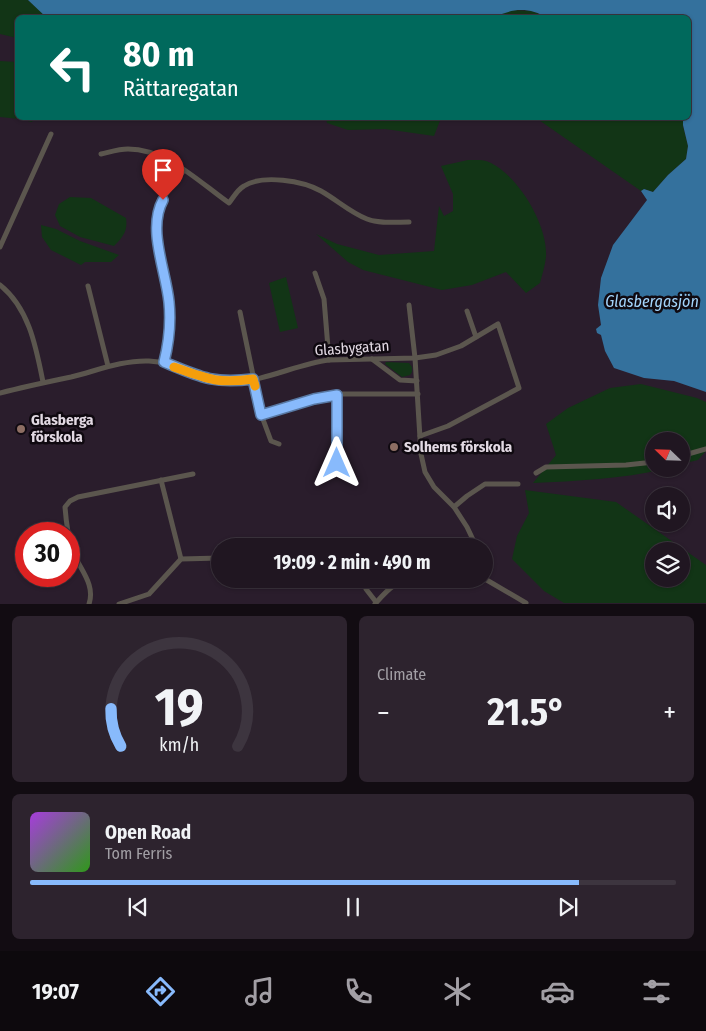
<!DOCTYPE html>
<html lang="en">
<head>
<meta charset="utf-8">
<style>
	:root { --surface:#201621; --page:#2d232e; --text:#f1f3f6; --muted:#a29fa5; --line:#3d353f; --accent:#88bafc }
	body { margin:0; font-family:"Fira Sans Condensed",sans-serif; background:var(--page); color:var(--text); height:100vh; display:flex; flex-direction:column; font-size:19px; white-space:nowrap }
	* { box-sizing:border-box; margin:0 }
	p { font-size:16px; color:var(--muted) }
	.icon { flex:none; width:28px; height:28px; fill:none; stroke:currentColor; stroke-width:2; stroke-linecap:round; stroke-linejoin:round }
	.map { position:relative; height:604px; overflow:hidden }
	.drawer { display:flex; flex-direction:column; gap:12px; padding:12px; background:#120c12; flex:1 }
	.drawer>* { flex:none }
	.top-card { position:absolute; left:15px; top:15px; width:676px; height:105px; border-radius:8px; box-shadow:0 1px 4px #0004,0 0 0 1px var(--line); background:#00695c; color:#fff; overflow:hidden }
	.needle { width:32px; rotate:293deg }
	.tools { position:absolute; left:645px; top:432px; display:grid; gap:10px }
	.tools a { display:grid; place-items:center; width:45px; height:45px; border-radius:50%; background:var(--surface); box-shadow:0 1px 4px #0004,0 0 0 1px var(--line); font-size:25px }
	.speed { position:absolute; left:15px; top:522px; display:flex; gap:10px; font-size:25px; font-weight:700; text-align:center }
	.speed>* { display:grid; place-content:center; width:65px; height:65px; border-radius:50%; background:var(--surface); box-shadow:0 1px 4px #0004,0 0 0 1px var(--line); line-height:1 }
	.speed .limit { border:8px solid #d22; background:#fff; color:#111 }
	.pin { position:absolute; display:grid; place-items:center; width:42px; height:42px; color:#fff; margin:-51px -21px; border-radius:50% 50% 50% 0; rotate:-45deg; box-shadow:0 0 5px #0007 }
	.pin .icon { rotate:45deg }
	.me { position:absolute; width:55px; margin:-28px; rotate:0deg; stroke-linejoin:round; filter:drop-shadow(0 0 4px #0008) }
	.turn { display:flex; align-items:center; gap:18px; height:105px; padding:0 25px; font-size:22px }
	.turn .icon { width:65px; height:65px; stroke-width:2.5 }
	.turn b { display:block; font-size:35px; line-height:42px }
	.big { font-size:38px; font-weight:700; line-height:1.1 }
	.drawer .widget { flex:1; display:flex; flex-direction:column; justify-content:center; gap:8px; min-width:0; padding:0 18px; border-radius:8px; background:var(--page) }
	.drawer .dial { align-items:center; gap:0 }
	.dial svg { height:130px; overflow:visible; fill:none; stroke:var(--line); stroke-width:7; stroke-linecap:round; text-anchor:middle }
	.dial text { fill:var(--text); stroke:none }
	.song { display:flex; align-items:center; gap:15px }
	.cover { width:60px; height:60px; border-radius:8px; background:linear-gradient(135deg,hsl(280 70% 55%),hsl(110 70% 35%)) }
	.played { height:5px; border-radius:2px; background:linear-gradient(90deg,var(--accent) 85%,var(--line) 85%) }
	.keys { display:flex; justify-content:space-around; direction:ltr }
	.heat { display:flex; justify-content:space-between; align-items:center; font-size:28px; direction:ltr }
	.drawer .tiles { flex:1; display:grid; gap:12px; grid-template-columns:1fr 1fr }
	.widget:last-child { grid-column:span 2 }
	.trip { position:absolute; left:211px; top:538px; width:282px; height:50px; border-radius:25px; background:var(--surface); box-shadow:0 1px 4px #0004,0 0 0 1px var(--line); font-weight:700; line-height:50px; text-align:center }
	.dock { display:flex; height:80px; justify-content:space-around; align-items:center; background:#0d090d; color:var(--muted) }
	.dock .icon { width:35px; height:35px }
	.dock .selected { color:var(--accent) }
	.dock b { font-size:22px; color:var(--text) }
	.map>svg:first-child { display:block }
</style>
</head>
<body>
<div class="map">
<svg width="706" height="604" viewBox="0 0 706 604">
	<rect width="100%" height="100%" fill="#2a1d2c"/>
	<!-- green -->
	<g fill="#123516" fill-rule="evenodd">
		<polygon points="0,0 28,0 47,17 18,18 17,38 0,34"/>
		<polygon points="506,10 532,11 547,17 494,18"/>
		<polygon points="0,61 17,62 18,118 34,118 32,122 20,119 0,117"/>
		<polygon points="326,118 441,118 434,136 385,129 348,130 327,123"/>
		<polygon points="536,118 683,118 683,126 688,146 686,159 668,175 653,192 644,189 641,191"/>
		<path d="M468 160C475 160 485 159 491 163 519 177 548 225 546 257 545 266 542 275 540 283L526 293 506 272 472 285 442 290 363 270 348 262 316 234 337 244 379 255 434 251 439 206 444 216 453 211V194L441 166Z"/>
		<path d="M70 197 91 198 126 218C128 231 123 237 114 246L80 237 60 226 55 215 59 204Z"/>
		<polygon points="41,225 56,229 80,241 119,255 111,262 85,262 81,265 51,250 42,237"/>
		<polygon points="286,277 298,328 280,332 269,283"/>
		<polygon points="386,362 409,363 412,367 412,372 410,375 402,377 385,364"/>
		<path d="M641 384 697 398 706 402V451L698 460 681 464V441H654V469H663C623 479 575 481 533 483L556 455 546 424 568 408 610 388Z"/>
		<path d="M525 490 616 502 706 565V603H564L544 591 512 559 517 536 529 513ZM654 551H681V579H654Z"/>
	</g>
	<!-- water -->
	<path fill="#34719d" d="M28 0H706V392L674 381 644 378 614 368 605 351 601 335 597 333 596 329 601 325 598 305 601 278 613 245 647 200 641 191 644 189 653 192 668 175 686 159 688 146 683 125V118H689V18H547C530 7 511 8 494 18H47Z"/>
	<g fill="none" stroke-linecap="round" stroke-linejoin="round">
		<!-- minor -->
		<g stroke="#5b564e" stroke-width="5">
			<path d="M101 154C110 152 119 149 128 149 167 149 199 182 229 203 233 198 237 190 244 186 263 174 303 181 321 191 337 200 351 213 367 219 380 224 396 222 409 222"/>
			<polyline points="0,247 51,134"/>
			<polyline points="315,273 324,299 329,360"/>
			<path d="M0 285C29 308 36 347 43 382"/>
			<polyline points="88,286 108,366"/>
			<polyline points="409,305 415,358 421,454 425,472 434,487 454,507 467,527 476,546"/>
			<polyline points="467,311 476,337"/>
			<polyline points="240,312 261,414 271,441 279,444"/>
			<polyline points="372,359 400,380 417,381"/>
			<path d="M163 362C171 334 171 307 166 278 162 257 152 234 157 213 161 197 175 183 184 170"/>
			<path d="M0 393C23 387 47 382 71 377 96 371 122 360 149 361 178 362 202 383 233 382 266 381 297 364 329 360L415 358 436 355 461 346 498 324 519 388 448 426 420 436"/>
			<polyline points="337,395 337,463 348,468"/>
			<polyline points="261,415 314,399 342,394 418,394"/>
			<polyline points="681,456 706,449"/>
			<polyline points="536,473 546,467 626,465 654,462"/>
			<polyline points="161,480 181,559"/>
			<polyline points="454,507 467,496 485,484 518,484"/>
			<polyline points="335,546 351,543 359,546"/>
			<polyline points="363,579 366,589 376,602"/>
			<polyline points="485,579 526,603"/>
			<path d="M89 604C96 583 78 568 72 549 68 536 66 520 65 507L70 501 78 497 193 474"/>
			<polyline points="119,604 149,594 181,559 220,558"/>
			<path d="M375 604C381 597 388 589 395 585 412 576 458 581 477 582L482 579"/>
		</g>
	</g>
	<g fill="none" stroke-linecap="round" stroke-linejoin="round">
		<!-- route casing -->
		<g stroke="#5879a4" stroke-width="12">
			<path id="route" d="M163 200C147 229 166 271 169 302 171 322 169 342 164 362 200 377 213 384 253 379L261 415 314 399 337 395V463"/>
		</g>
		<!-- route -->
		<use href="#route" stroke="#88bafc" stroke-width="9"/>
		<!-- slow -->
		<path stroke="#f59e0b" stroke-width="9" d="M174 367C207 379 218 384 253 379L255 386"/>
	</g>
	<!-- markers -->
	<g fill="#8d6e63" stroke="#0f0910" stroke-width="2">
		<circle cx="21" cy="429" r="5"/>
		<circle cx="394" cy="447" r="5"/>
	</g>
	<g text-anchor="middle" stroke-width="5" stroke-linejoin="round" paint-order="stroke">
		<!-- street labels -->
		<g font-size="15" fill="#e2d9e3" stroke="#0f0910">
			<text transform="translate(352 348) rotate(-4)" y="5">Glasbygatan</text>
		</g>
		<!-- poi labels -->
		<g font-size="15" font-weight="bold" fill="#e2d9e3" stroke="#0f0910" text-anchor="start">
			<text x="31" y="425">Glasberga<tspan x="31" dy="17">förskola</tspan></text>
			<text x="404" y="452">Solhems förskola</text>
		</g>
		<!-- water labels -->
		<g font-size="16" font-style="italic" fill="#a3d4fb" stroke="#0f0910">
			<text x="652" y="307">Glasbergasjön</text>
		</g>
	</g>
</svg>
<div class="tools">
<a><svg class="needle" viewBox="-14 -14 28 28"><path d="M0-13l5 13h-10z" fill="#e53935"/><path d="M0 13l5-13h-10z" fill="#a29fa5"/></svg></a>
<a><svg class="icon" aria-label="sound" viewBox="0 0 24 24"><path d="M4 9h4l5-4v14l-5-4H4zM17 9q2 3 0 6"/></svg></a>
<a><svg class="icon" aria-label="layers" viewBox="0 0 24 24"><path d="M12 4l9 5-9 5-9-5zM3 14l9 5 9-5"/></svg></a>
</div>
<div class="speed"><div class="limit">30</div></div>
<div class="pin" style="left:163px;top:200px;background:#d93025"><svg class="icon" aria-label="arrive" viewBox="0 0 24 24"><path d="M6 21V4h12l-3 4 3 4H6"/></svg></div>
<svg class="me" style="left:337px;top:463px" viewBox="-20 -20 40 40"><path d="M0-17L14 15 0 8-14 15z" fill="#88bafc" stroke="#fff" stroke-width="4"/></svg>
<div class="trip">19:09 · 2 min · 490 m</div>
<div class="top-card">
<div class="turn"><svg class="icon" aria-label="left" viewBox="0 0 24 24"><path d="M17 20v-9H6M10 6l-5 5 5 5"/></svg><div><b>80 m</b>Rättaregatan</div></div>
</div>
</div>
<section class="drawer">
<div class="tiles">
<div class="widget dial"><svg viewBox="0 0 100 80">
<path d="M14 69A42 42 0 1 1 86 69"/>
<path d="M14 69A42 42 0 0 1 8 46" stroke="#88bafc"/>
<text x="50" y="56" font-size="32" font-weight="700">19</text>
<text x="50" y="72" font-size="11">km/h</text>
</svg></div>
<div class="widget"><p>Climate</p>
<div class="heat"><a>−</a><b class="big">21.5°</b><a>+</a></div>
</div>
<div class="widget">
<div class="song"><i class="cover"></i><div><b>Open Road</b><p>Tom Ferris</p></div></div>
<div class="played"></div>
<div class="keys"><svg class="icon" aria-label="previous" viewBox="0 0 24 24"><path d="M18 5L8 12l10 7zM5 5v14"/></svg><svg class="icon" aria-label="pause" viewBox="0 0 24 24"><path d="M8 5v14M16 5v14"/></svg><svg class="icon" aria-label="next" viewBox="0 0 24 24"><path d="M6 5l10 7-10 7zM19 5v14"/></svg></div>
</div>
</div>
</section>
<nav class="dock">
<b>19:07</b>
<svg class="icon selected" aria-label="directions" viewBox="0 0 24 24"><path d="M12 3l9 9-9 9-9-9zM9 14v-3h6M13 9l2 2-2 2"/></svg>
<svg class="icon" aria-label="music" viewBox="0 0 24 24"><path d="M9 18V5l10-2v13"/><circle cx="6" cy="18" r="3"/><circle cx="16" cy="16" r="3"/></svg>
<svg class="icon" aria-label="phone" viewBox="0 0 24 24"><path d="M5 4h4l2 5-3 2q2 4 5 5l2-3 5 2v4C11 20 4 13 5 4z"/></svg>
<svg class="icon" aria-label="climate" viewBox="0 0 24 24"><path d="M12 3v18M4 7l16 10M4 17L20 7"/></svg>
<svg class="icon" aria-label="car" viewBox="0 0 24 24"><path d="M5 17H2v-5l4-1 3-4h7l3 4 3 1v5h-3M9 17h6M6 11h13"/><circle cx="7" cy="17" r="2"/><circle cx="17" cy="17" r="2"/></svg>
<svg class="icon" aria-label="filters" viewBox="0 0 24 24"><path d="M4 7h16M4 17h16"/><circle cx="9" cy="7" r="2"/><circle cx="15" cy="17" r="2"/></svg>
</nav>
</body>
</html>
